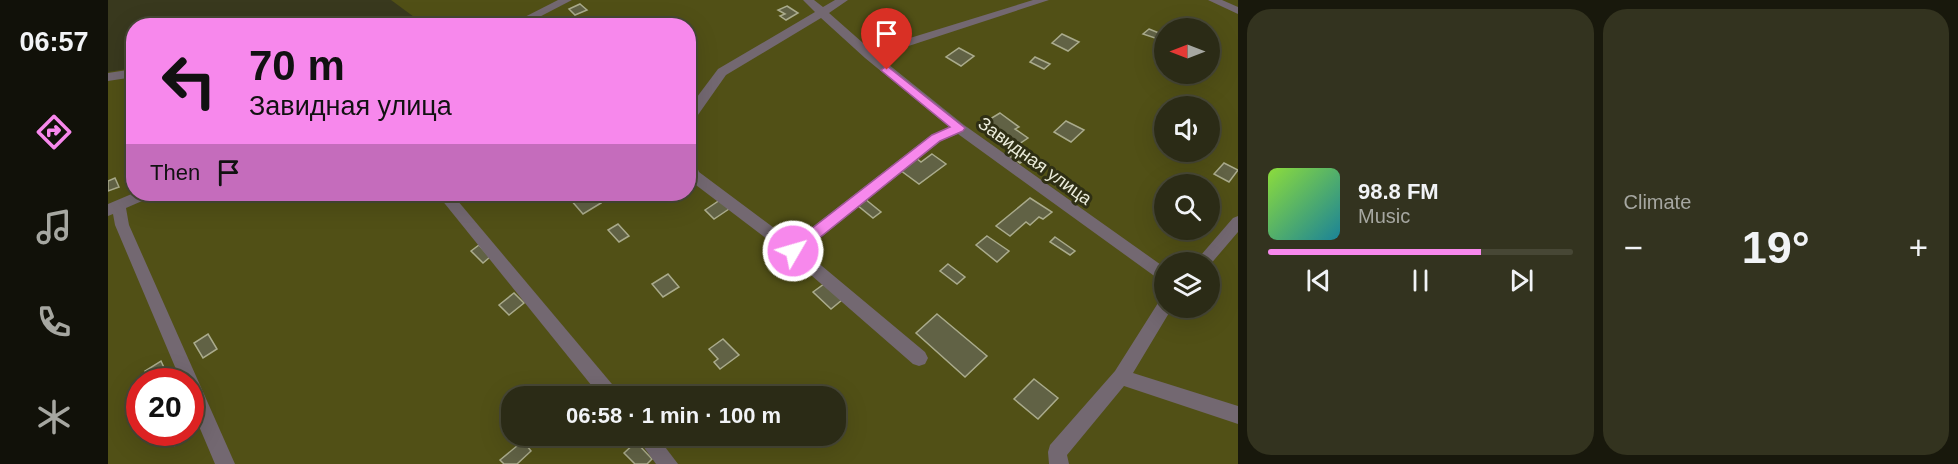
<!DOCTYPE html>
<html lang="en">
<head>
<meta charset="utf-8">
<style>
	:root { --surface:#2b2b16; --page:#33331f; --text:#f1f3f6; --muted:#a6a7a1; --line:#474735; --accent:#f788ec }
	body { margin:0; font-family:Helvetica,sans-serif; background:var(--page); color:var(--text); height:100vh; display:flex; flex-direction:column; font-size:22px; white-space:nowrap }
	* { box-sizing:border-box; margin:0 }
	p { font-size:20px; color:var(--muted) }
	.icon { flex:none; width:33px; height:33px; fill:none; stroke:currentColor; stroke-width:2; stroke-linecap:round; stroke-linejoin:round }
	.map { position:relative; flex:1; overflow:hidden }
	.details { display:flex; flex-direction:column; gap:9px; padding:9px; background:#18180c; width:720px }
	.details>* { flex:none }
	.hud { position:absolute; left:18px; top:18px; width:570px; height:183px; border-radius:24px; box-shadow:0 6px 24px #0002,0 0 0 2px var(--line); background:#f788ec; color:#111; overflow:hidden }
	.needle { width:39px; rotate:270deg }
	.buttons { position:absolute; left:1046px; top:18px; display:grid; gap:12px }
	.buttons a { display:grid; place-items:center; width:66px; height:66px; border-radius:50%; background:var(--surface); box-shadow:0 6px 24px #0002,0 0 0 2px var(--line); font-size:30px }
	.speed { position:absolute; left:18px; top:368px; display:flex; gap:12px; font-size:30px; font-weight:700; text-align:center }
	.speed>* { display:grid; place-content:center; width:78px; height:78px; border-radius:50%; background:var(--surface); box-shadow:0 6px 24px #0002,0 0 0 2px var(--line); line-height:1 }
	.speed .limit { border:9px solid #d22; background:#fff; color:#111 }
	.pin { position:absolute; display:grid; place-items:center; width:51px; height:51px; color:#fff; margin:-62px -26px; border-radius:50% 50% 50% 0; rotate:-45deg; box-shadow:0 0 6px #0007 }
	.pin .icon { rotate:45deg }
	.me { position:absolute; width:66px; margin:-33px; rotate:52deg; stroke-linejoin:round; filter:drop-shadow(0 0 4px #0008) }
	.turn { display:flex; align-items:center; gap:21px; height:126px; padding:0 24px; font-size:27px }
	.turn .icon { width:78px; height:78px; stroke-width:2.5 }
	.turn b { display:block; font-size:42px; line-height:51px }
	.then { display:flex; align-items:center; height:57px; padding:0 24px; background:#0003; gap:12px; font-size:22px }
	.big { font-size:45px; font-weight:600; line-height:1.1 }
	.details .tile { flex:1; display:flex; flex-direction:column; justify-content:center; gap:9px; min-width:0; padding:0 21px; border-radius:24px; background:var(--page) }
	.song { display:flex; align-items:center; gap:18px }
	.cover { width:72px; height:72px; border-radius:9px; background:linear-gradient(135deg,hsl(90 70% 55%),hsl(190 70% 35%)) }
	.played { height:6px; border-radius:3px; background:linear-gradient(90deg,var(--accent) 70%,var(--line) 70%) }
	.keys { display:flex; justify-content:space-around; direction:ltr }
	.heat { display:flex; justify-content:space-between; align-items:center; font-size:33px; direction:ltr }
	.details .tiles { flex:1; display:grid; gap:9px; grid-template-columns:repeat(2,1fr) }
	.trip { position:absolute; left:393px; top:386px; width:345px; height:60px; border-radius:24px; background:var(--surface); box-shadow:0 6px 24px #0002,0 0 0 2px var(--line); font-weight:600; line-height:60px; text-align:center }
	main { display:flex; flex:1; min-height:0 }
	.dock { display:flex; flex-direction:column; width:108px; justify-content:space-around; align-items:center; background:#111109; color:var(--muted) }
	.dock .icon { width:42px; height:42px }
	.dock .active { color:var(--accent) }
	.dock b { font-size:27px; color:var(--text) }
	.map>svg:first-child { display:block }
</style>
</head>
<body>
<main>
<nav class="dock">
<b>06:57</b>
<svg class="icon active" aria-label="directions" viewBox="0 0 24 24"><path d="M12 3l9 9-9 9-9-9zM9 14v-3h6M13 9l2 2-2 2"/></svg>
<svg class="icon" aria-label="music" viewBox="0 0 24 24"><path d="M9 18V5l10-2v13"/><circle cx="6" cy="18" r="3"/><circle cx="16" cy="16" r="3"/></svg>
<svg class="icon" aria-label="phone" viewBox="0 0 24 24"><path d="M5 4h4l2 5-3 2q2 4 5 5l2-3 5 2v4C11 20 4 13 5 4z"/></svg>
<svg class="icon" aria-label="climate" viewBox="0 0 24 24"><path d="M12 3v18M4 7l16 10M4 17L20 7"/></svg>
</nav>
<div class="map">
<svg width="1130" height="464" viewBox="0 0 1130 464">
	<rect width="100%" height="100%" fill="#39391e"/>
	<!-- green -->
	<path fill="#515016" fill-rule="evenodd" d="M283 0H1130V464H0V72L25 68 26 194H580V26L317 25ZM1056 28H1101V74H1056ZM1056 106H1101V152H1056ZM1056 184H1101V230H1056ZM1056 262H1101V308H1056ZM32 381H82V432H32ZM404 396H728V435H404Z"/>
	<!-- building -->
	<g fill="#616245" stroke="#aaab8c" stroke-width="1.5">
		<polygon points="472,4 479,10 467,15 461,9"/>
		<polygon points="679,6 690,13 678,20 672,16 677,14 670,10"/>
		<polygon points="1041,29 1056,35 1056,41 1035,34"/>
		<polygon points="954,34 971,42 960,51 944,43"/>
		<polygon points="851,48 866,56 853,66 838,57"/>
		<polygon points="927,57 942,64 936,69 922,62"/>
		<polygon points="892,113 911,127 907,129 920,138 901,151 883,138 891,132 877,122"/>
		<polygon points="958,121 976,130 963,142 946,132"/>
		<polygon points="912,149 922,157 912,163 901,156"/>
		<polygon points="824,154 838,164 811,184 792,170 808,158 813,162"/>
		<polygon points="1116,163 1130,170 1121,182 1106,174"/>
		<polygon points="7,178 11,187 0,191 0,181"/>
		<polygon points="958,178 969,188 959,193 947,184"/>
		<polygon points="472,194 484,194 493,203 475,214 462,199"/>
		<polygon points="922,198 944,212 935,219 931,217 922,225 918,222 902,236 888,226"/>
		<polygon points="757,199 773,212 765,218 749,205"/>
		<polygon points="612,200 621,209 606,219 597,210"/>
		<polygon points="510,224 521,236 511,242 500,230"/>
		<polygon points="879,236 901,251 889,262 868,245"/>
		<polygon points="947,237 967,251 962,255 942,242"/>
		<polygon points="371,245 382,257 375,263 363,251"/>
		<polygon points="685,258 695,267 687,272 678,263"/>
		<polygon points="840,264 857,277 849,284 832,271"/>
		<polygon points="560,274 571,287 555,297 544,284"/>
		<polygon points="716,284 734,300 723,309 705,292"/>
		<polygon points="406,293 416,303 401,315 391,305"/>
		<polygon points="829,314 879,356 857,377 808,333"/>
		<polygon points="100,334 109,349 95,358 86,343"/>
		<polygon points="615,339 631,355 612,369 606,362 610,359 601,349"/>
		<polygon points="53,361 58,372 41,381 37,371"/>
		<polygon points="926,379 950,398 930,419 906,399"/>
		<polygon points="82,423 87,432 66,446 60,434 64,432 82,432"/>
		<polygon points="415,441 423,451 409,464 396,464 392,460"/>
		<polygon points="528,442 544,459 539,464 527,464 516,453"/>
	</g>
	<g fill="none" stroke-linecap="round" stroke-linejoin="round">
		<!-- minor -->
		<g fill="#736871" fill-rule="evenodd">
			<polygon points="450,0 464,0 414,26 399,26"/>
			<polygon points="695,0 706,0 715,7 727,0 740,0 721,13 763,50 925,0 941,0 770,56 856,125 1056,267 1056,283 850,134 833,141 696,251 817,352 820,358 817,364 811,366 805,364 680,255 580,179 580,156 585,157 591,172 685,242 823,135 841,127 757,58 713,18 618,75 585,122 580,123 580,109 610,69 707,12"/>
			<polygon points="1100,0 1114,0 1130,7 1130,14"/>
			<polygon points="26,69 26,77 0,81 0,73"/>
			<polygon points="26,193 43,194 41,198 18,208 21,225 127,464 107,464 82,405 82,381 73,381 7,225 5,214 0,216 0,204"/>
			<polygon points="329,194 344,194 509,390 512,396 492,396"/>
			<polygon points="1130,216 1130,232 1101,266 1101,262 1087,262 1125,218"/>
			<polygon points="1056,301 1056,308 1064,308 1025,373 1130,406 1130,424 1016,386 959,455 961,464 941,464 940,452 942,445 1007,371 1050,303"/>
			<polygon points="527,435 548,435 570,464 548,464"/>
		</g>
	</g>
	<!-- route -->
	<polygon fill="#f788ec" stroke="#a15899" stroke-width="1.5" points="779,66 857,128 855,131 832,141 690,255 680,255 678,251 680,247 824,135 842,127 775,72 773,70"/>
	<g text-anchor="middle" stroke-width="6" stroke-linejoin="round" paint-order="stroke">
		<!-- street labels -->
		<g font-size="18" fill="#ebecdb" stroke="#2f2f14">
			<text transform="translate(927 161) rotate(36)" y="6">Завидная улица</text>
		</g>
	</g>
</svg>
<div class="buttons">
<a><svg class="needle" viewBox="-14 -14 28 28"><path d="M0-13l5 13h-10z" fill="#e53935"/><path d="M0 13l5-13h-10z" fill="#a6a7a1"/></svg></a>
<a><svg class="icon" aria-label="sound" viewBox="0 0 24 24"><path d="M4 9h4l5-4v14l-5-4H4zM17 9q2 3 0 6"/></svg></a>
<a><svg class="icon" aria-label="search" viewBox="0 0 24 24"><circle cx="10" cy="10" r="6"/><path d="M15 15l6 6"/></svg></a>
<a><svg class="icon" aria-label="layers" viewBox="0 0 24 24"><path d="M12 4l9 5-9 5-9-5zM3 14l9 5 9-5"/></svg></a>
</div>
<div class="speed"><div class="limit">20</div></div>
<div class="pin" style="left:779px;top:70px;background:#d93025"><svg class="icon" aria-label="arrive" viewBox="0 0 24 24"><path d="M6 21V4h12l-3 4 3 4H6"/></svg></div>
<svg class="me" style="left:685px;top:251px" viewBox="-20 -20 40 40"><circle r="17" fill="#f788ec" stroke="#fff" stroke-width="3"/><path d="M0-11L8 9 0 5-8 9z" fill="#fff"/></svg>
<div class="trip">06:58 · 1 min · 100 m</div>
<div class="hud">
<div class="turn"><svg class="icon" aria-label="left" viewBox="0 0 24 24"><path d="M17 20v-9H6M10 6l-5 5 5 5"/></svg><div><b>70 m</b>Завидная улица</div></div>
<div class="then">Then<svg class="icon" aria-label="arrive" viewBox="0 0 24 24"><path d="M6 21V4h12l-3 4 3 4H6"/></svg></div>
</div>
</div>
<section class="details">
<div class="tiles">
<div class="tile">
<div class="song"><i class="cover"></i><div><b>98.8 FM</b><p>Music</p></div></div>
<div class="played"></div>
<div class="keys"><svg class="icon" aria-label="previous" viewBox="0 0 24 24"><path d="M18 5L8 12l10 7zM5 5v14"/></svg><svg class="icon" aria-label="pause" viewBox="0 0 24 24"><path d="M8 5v14M16 5v14"/></svg><svg class="icon" aria-label="next" viewBox="0 0 24 24"><path d="M6 5l10 7-10 7zM19 5v14"/></svg></div>
</div>
<div class="tile"><p>Climate</p>
<div class="heat"><a>−</a><b class="big">19°</b><a>+</a></div>
</div>
</div>
</section>
</main>
</body>
</html>
